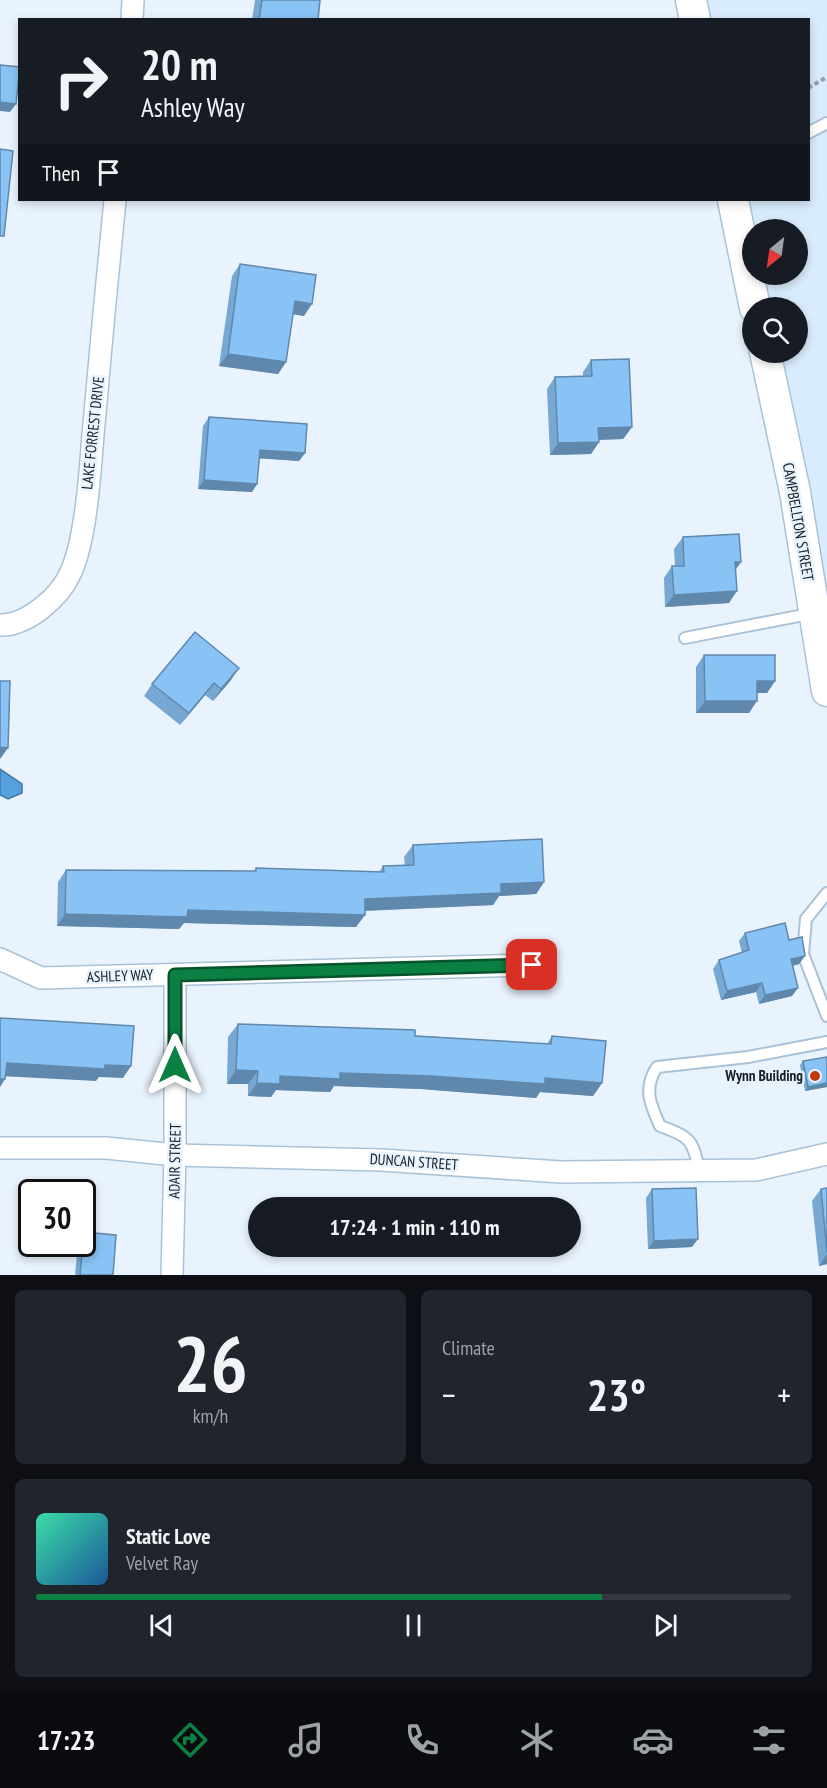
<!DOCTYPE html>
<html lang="en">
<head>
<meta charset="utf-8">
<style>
	:root { --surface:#171b24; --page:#20242c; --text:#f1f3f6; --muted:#9ea1a6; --line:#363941; --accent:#0b8043 }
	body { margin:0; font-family:"PT Sans Narrow",sans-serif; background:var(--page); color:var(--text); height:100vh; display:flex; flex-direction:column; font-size:22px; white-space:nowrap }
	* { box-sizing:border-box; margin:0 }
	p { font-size:20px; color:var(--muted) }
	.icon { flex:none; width:33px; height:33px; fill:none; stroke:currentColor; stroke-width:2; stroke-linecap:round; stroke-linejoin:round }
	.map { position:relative; height:1275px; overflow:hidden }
	.side { display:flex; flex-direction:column; gap:15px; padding:15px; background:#0d0f14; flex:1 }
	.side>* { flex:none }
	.hud { position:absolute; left:18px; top:18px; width:792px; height:183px; border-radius:0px; box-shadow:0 3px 9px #0003; background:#171b24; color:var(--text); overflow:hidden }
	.needle { width:39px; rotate:209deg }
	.tools { position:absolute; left:742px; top:219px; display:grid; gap:12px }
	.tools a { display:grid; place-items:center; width:66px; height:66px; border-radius:50%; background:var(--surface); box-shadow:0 3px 9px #0003; font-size:30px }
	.speed { position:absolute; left:18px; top:1179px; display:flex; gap:12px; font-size:30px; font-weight:700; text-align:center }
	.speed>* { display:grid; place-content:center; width:78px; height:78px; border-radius:50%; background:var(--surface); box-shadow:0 3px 9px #0003; line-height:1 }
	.speed .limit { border:3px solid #111; border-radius:9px; background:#fff; color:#111 }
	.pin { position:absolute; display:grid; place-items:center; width:51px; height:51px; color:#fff; margin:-26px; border-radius:12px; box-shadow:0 3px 9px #0006 }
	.me { position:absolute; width:66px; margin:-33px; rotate:0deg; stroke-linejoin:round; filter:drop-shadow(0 0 4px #0008) }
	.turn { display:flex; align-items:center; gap:21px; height:126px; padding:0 24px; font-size:27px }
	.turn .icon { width:78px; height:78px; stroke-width:2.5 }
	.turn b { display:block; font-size:42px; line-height:51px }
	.then { display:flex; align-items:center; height:57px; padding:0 24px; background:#0003; gap:12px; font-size:22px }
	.big { font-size:45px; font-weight:700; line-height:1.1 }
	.side .card { flex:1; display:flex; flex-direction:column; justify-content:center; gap:9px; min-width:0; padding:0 21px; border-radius:9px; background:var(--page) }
	.side .dial { align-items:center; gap:0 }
	.dial b { font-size:78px; line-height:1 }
	.song { display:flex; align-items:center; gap:18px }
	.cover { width:72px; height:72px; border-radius:9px; background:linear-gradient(135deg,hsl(160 70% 55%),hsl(210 70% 35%)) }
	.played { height:6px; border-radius:3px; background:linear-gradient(90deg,var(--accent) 75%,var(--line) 75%) }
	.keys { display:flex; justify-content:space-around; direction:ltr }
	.heat { display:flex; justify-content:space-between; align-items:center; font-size:33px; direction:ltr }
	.side .tiles { flex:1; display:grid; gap:15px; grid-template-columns:1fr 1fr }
	.card:last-child { grid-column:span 2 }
	.trip { position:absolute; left:248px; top:1197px; width:333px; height:60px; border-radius:30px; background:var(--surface); box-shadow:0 3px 9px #0003; font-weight:700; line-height:60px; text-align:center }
	.tabs { display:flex; height:96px; justify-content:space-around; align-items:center; background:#090b0e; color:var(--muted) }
	.tabs .icon { width:42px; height:42px }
	.tabs .active { color:var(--accent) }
	.tabs b { font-size:27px; color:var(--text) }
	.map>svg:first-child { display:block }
</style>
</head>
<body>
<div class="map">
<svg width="827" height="1275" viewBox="0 0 827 1275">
	<rect width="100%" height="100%" fill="#e9f3fd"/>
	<!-- built -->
	<path fill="#d9ecfd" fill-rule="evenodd" d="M691 0H827V691L765 353 798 352V308L755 307 733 200H808V20L695 19ZM753 230H798V274H753Z"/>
	<!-- water -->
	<polygon fill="#55a0dd" stroke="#4279a6" stroke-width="1.5" points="0,769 22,784 22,793 8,799 0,795"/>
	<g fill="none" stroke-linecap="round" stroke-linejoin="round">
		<!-- service casing -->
		<g stroke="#a9c2d8" stroke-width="14">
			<g id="service">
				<polyline points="808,133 827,123"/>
				<polyline points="685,638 814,613"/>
				<polyline points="827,893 806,919 803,954 827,1016"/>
				<path d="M699 1171C693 1139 690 1137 660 1126 650 1104 643 1088 657 1067L748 1057 827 1042"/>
			</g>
		</g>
		<!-- minor casing -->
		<g stroke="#a9c2d8" stroke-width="24">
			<g id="minor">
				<polyline points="132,20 133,0"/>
				<path d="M0 625C26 626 59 598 70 574 86 541 90 473 93 435 100 357 107 278 115 200"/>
				<polyline points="0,959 41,978 532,965"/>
				<polyline points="0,1148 106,1148 175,1155 381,1160 561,1172 756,1170 827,1154"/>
				<polyline points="172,1275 175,1155 175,975"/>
			</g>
		</g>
		<!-- secondary casing -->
		<g stroke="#a9c2d8" stroke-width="33">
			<g id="secondary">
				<polyline points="691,0 695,20"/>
				<polyline points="733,200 755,308"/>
				<polyline points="765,352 795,492 827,691"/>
			</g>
		</g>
		<!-- path -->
		<polyline stroke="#959fa8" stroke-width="4" stroke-dasharray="4.5 3" stroke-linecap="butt" points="808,88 827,77"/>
		<!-- service -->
		<use href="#service" stroke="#fff" stroke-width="10"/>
		<!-- minor -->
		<use href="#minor" stroke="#fff" stroke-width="21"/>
		<!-- secondary -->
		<use href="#secondary" stroke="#fff" stroke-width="30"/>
	</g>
	<!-- wall -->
	<g fill="#76a8d3">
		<polygon points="255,0 320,0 318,20 252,20"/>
		<polygon points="240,264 304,316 293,314 286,362 278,374 219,366 232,276"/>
		<polygon points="591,360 632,427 623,439 599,440 599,442 591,454 550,455 547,389 555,377 583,376 583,372"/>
		<polygon points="209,417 305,453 299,461 259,458 257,484 252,492 198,489 203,426"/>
		<polygon points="683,537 741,562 736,569 729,603 665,607 664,578 672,566 675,566 674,549"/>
		<polygon points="704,655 775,681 767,693 757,693 749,713 696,713 696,667"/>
		<polygon points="231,680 213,701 205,695 180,725 144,696 152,684"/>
		<polygon points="413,845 544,882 536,894 499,896 493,905 365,911 356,927 184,923 179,929 57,926 58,882 66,870 254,871 256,868 379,872 383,866 405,866 404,857"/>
		<polygon points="745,933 789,940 805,956 799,964 793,966 792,996 759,1004 756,992 721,1000 713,969 719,960 742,953 739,941"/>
		<polygon points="238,1024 547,1044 552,1036 602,1083 593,1096 540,1092 536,1098 421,1089 334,1086 330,1092 276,1090 271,1097 248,1096 248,1084 227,1084 228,1037"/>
		<polygon points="827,1057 827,1087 805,1091 800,1065 803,1061"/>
		<polygon points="827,1188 827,1264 819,1266 812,1201 821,1189"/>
		<polygon points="652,1189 692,1247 648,1249 646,1198"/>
		<polygon points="84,1232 113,1275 75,1275 78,1244 82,1244 82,1234"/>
	</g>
	<!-- shaded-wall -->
	<g fill="#6088ac">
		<polygon points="0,102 16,104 10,112 0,111"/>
		<polygon points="295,301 312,304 304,316 286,313"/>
		<polygon points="228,354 286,362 278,374 219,366"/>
		<polygon points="632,427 623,439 590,440 598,428"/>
		<polygon points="599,442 591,454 550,455 558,443"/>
		<polygon points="260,450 305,453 299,461 254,458"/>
		<polygon points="204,480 257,484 252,492 198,489"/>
		<polygon points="735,562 741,562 732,574"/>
		<polygon points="737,591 729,603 665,607 674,595"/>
		<polygon points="239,668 231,680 213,701 221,689"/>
		<polygon points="757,681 775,681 767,693 749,693"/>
		<polygon points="214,683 205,695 180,725 189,713"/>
		<polygon points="705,701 757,701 749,713 696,713"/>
		<polygon points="0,747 8,748 0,759"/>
		<polygon points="544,882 536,894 499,896 493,905 357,911 365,899 501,884"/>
		<polygon points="188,910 365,915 356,927 184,923 179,929 57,926 65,914"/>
		<polygon points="805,956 799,964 785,967 791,959"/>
		<polygon points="762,983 756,992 721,1000 727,991"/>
		<polygon points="798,988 792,996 759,1004 765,995"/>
		<polygon points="7,1063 105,1065 131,1066 123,1078 99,1077 96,1081 0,1076"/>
		<polygon points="236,1070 258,1071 248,1084 227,1084"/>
		<polygon points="340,1073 545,1078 602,1083 593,1096 540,1092 536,1098 421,1089 334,1086 330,1092 276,1090 271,1097 248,1096 257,1083 280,1076"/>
		<polygon points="0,1079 5,1079 0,1087"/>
		<polygon points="827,1083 827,1087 805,1091 808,1087"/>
		<polygon points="698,1239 692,1247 648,1249 654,1241"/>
		<polygon points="827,1254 827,1264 819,1266"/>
	</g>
	<!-- building -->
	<g fill="#89c3f5" stroke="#6088ac" stroke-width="1.5">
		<polygon points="262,0 320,0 318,20 259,20"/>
		<polygon points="0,65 20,67 16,104 0,102"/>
		<polygon points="0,149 13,151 4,236 0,236"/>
		<polygon points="240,264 316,275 312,304 295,301 286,362 228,354"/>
		<polygon points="629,359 632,427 598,428 599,442 558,443 555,377 592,376 591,360"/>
		<polygon points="209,417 307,424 305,453 260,450 257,484 204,480"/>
		<polygon points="739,534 741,562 735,562 737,591 674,595 672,566 684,566 683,537"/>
		<polygon points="195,632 239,668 221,689 214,683 189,713 152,684"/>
		<polygon points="704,655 775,655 775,681 757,681 757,701 705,701"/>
		<polygon points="0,681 10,681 8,748 0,747"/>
		<polygon points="542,839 544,882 501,884 501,893 365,899 365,915 188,910 187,917 65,914 66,870 256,871 256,868 384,872 383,866 414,865 413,845"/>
		<polygon points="785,923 789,940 802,937 805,956 791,959 798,988 765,995 762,983 727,991 719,960 749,950 745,933"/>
		<polygon points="0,1018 134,1026 131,1066 105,1065 105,1069 7,1063 5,1079 0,1079"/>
		<polygon points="238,1024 415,1030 415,1036 551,1044 552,1036 606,1041 602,1083 545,1078 545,1084 431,1076 340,1073 340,1079 280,1076 280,1084 257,1083 258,1071 236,1070"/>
		<polygon points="827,1057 827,1083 808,1087 803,1061"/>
		<polygon points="696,1188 698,1239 654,1241 652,1189"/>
		<polygon points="827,1188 827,1252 821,1189"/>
		<polygon points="84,1232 116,1235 113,1275 80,1275"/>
	</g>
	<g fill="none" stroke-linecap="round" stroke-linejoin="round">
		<!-- route casing -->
		<g stroke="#07532c" stroke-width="15">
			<polyline id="route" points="175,1065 175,975 532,965"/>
		</g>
		<!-- route -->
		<use href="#route" stroke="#0b8043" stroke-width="10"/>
	</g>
	<!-- markers -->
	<circle fill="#c1380f" stroke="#e9f3fd" stroke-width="2" cx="815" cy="1076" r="6"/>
	<g text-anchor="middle" stroke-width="5" stroke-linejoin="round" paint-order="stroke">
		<!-- street labels -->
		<g font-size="15" fill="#151e26" stroke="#e9f3fd">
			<text transform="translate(93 433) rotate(-84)" y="5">LAKE FORREST DRIVE</text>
			<text transform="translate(798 522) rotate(80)" y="5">CAMPBELLTON STREET</text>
			<text transform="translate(120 976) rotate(-2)" y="5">ASHLEY WAY</text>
			<text transform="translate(175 1161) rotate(-89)" y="5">ADAIR STREET</text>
			<text transform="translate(414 1162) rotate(4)" y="5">DUNCAN STREET</text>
		</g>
		<!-- poi labels -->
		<g font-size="15" font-weight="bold" fill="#151e26" stroke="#e9f3fd" text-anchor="end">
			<text x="803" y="1081">Wynn Building</text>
		</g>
	</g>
</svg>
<div class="tools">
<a><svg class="needle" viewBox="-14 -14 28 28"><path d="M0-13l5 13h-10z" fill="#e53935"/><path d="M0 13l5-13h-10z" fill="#9ea1a6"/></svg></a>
<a><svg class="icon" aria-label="search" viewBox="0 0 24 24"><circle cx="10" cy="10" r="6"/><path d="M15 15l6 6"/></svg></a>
</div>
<div class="speed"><div class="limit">30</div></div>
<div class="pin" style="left:532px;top:965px;background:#d93025"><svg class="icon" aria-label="arrive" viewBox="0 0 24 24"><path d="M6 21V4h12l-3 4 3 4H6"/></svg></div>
<svg class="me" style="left:175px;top:1065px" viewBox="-20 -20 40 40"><path d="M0-17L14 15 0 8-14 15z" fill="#0b8043" stroke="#fff" stroke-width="4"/></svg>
<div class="trip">17:24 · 1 min · 110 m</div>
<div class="hud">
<div class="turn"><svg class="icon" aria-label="right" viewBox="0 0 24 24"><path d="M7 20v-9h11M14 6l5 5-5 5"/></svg><div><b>20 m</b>Ashley Way</div></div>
<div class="then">Then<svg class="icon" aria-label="arrive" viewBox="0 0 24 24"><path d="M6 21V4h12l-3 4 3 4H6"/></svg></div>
</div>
</div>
<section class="side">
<div class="tiles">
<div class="card dial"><b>26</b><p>km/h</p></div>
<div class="card"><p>Climate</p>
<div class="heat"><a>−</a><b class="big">23°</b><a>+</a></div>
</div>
<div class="card">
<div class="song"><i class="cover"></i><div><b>Static Love</b><p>Velvet Ray</p></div></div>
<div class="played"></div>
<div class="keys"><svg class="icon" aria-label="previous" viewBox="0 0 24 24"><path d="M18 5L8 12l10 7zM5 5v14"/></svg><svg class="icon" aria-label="pause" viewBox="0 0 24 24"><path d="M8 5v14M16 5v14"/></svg><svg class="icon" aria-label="next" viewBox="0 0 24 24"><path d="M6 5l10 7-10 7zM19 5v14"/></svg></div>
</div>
</div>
</section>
<nav class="tabs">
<b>17:23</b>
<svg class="icon active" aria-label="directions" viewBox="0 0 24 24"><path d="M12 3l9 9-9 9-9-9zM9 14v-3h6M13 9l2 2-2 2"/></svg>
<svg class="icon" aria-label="music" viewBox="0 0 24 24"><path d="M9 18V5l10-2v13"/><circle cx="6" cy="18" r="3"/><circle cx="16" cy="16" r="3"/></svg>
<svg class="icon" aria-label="phone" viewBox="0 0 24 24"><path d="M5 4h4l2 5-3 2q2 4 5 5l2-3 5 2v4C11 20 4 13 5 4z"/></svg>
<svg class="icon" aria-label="climate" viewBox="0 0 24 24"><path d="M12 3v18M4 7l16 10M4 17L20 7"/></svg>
<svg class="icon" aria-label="car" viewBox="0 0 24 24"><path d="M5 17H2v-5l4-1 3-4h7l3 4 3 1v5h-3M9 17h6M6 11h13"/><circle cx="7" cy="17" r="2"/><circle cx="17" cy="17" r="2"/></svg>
<svg class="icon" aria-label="filters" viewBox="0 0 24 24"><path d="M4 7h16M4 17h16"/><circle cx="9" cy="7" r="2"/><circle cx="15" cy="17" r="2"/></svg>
</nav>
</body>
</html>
